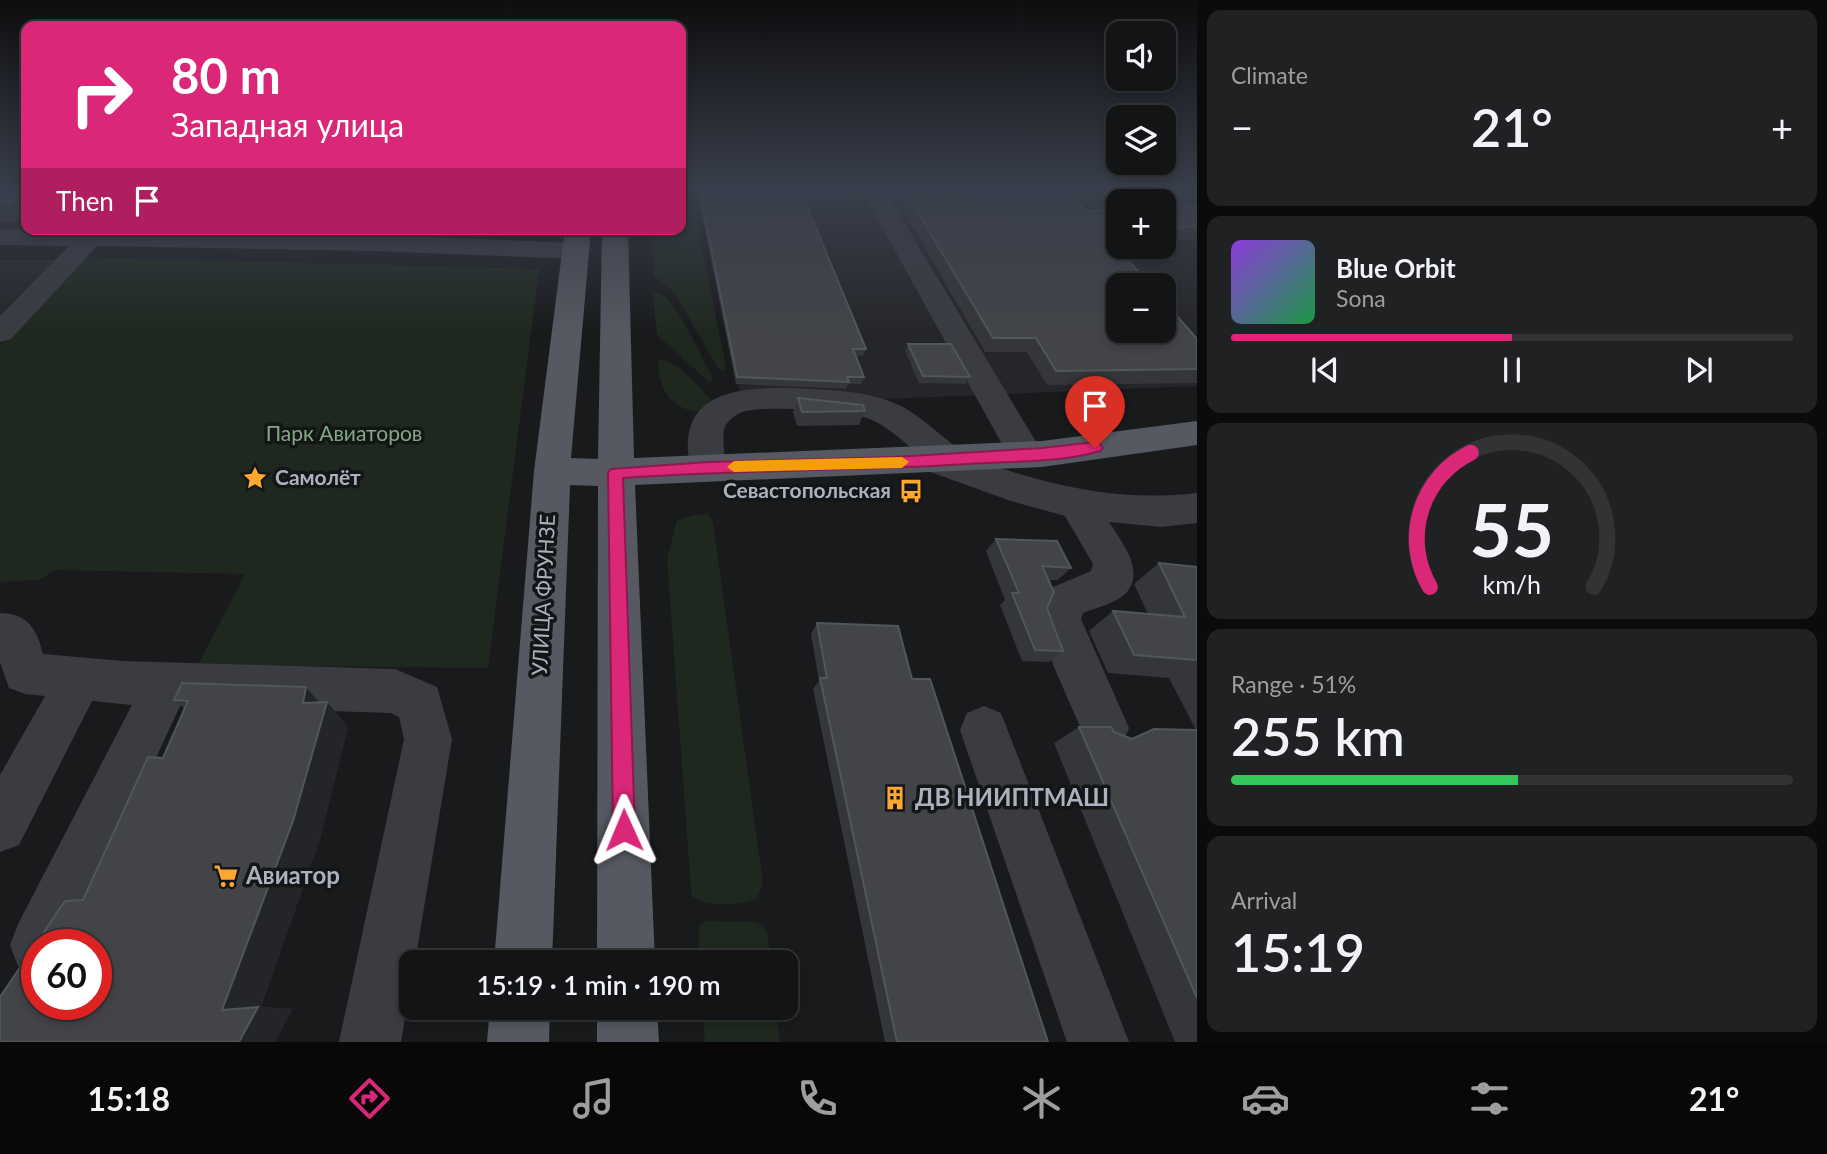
<!DOCTYPE html>
<html lang="en">
<head>
<meta charset="utf-8">
<style>
	:root { --surface:#131415; --page:#202122; --text:#f1f3f6; --muted:#9d9ea0; --line:#323334; --accent:#db2777 }
	body { margin:0; font-family:Lato,sans-serif; background:var(--page); color:var(--text); height:100vh; display:flex; flex-direction:column; font-size:26px; white-space:nowrap }
	* { box-sizing:border-box; margin:0 }
	p { font-size:23px; color:var(--muted) }
	.icon { flex:none; width:38px; height:38px; fill:none; stroke:currentColor; stroke-width:2; stroke-linecap:round; stroke-linejoin:round }
	.map { position:relative; flex:1; overflow:hidden }
	.sheet { display:flex; flex-direction:column; gap:10px; padding:10px; background:#0a0b0c; width:630px }
	.sheet>* { flex:none }
	.guide { position:absolute; left:21px; top:21px; width:665px; height:214px; border-radius:14px; box-shadow:0 4px 10px #0003,0 0 0 2px var(--line); background:#db2777; color:#fff; overflow:hidden }
	.fabs { position:absolute; left:1106px; top:21px; display:grid; gap:14px }
	.fabs a { display:grid; place-items:center; width:70px; height:70px; border-radius:14px; background:var(--surface); box-shadow:0 4px 10px #0003,0 0 0 2px var(--line); font-size:35px }
	.speed { position:absolute; left:21px; top:929px; display:flex; gap:14px; font-size:35px; font-weight:700; text-align:center }
	.speed>* { display:grid; place-content:center; width:91px; height:91px; border-radius:50%; background:var(--surface); box-shadow:0 4px 10px #0003,0 0 0 2px var(--line); line-height:1 }
	.speed .limit { border:10px solid #d22; background:#fff; color:#111 }
	.pin { position:absolute; display:grid; place-items:center; width:60px; height:60px; color:#fff; margin:-72px -30px; border-radius:50% 50% 50% 0; rotate:-45deg; box-shadow:0 0 7px #0007 }
	.pin .icon { rotate:45deg }
	.me { position:absolute; width:77px; margin:-38px; rotate:359deg; stroke-linejoin:round; filter:drop-shadow(0 0 5px #0008) }
	.turn { display:flex; align-items:center; gap:24px; height:147px; padding:0 35px; font-size:32px }
	.turn .icon { width:91px; height:91px; stroke-width:2.5 }
	.turn b { display:block; font-size:49px; line-height:60px }
	.then { display:flex; align-items:center; height:66px; padding:0 35px; background:#0003; gap:14px; font-size:26px }
	.big { font-size:52px; font-weight:600; line-height:1.1 }
	.sheet .widget { flex:1; display:flex; flex-direction:column; justify-content:center; gap:10px; min-width:0; padding:0 24px; border-radius:14px; background:var(--page) }
	.sheet .dial { align-items:center; gap:0 }
	.dial svg { height:182px; overflow:visible; fill:none; stroke:var(--line); stroke-width:7; stroke-linecap:round; text-anchor:middle }
	.dial text { fill:var(--text); stroke:none }
	.song { display:flex; align-items:center; gap:21px }
	.cover { width:84px; height:84px; border-radius:10px; background:linear-gradient(135deg,hsl(270 70% 55%),hsl(140 70% 35%)) }
	.played { height:7px; border-radius:4px; background:linear-gradient(90deg,var(--accent) 50%,var(--line) 50%) }
	.keys { display:flex; justify-content:space-around; direction:ltr }
	.heat { display:flex; justify-content:space-between; align-items:center; font-size:38px; direction:ltr }
	.charge { height:10px; border-radius:5px; background:linear-gradient(90deg,#34c759 51%,var(--line) 0) }
	.trip { position:absolute; left:399px; top:950px; width:399px; height:70px; border-radius:14px; background:var(--surface); box-shadow:0 4px 10px #0003,0 0 0 2px var(--line); font-weight:600; line-height:70px; text-align:center }
	.tabs { display:flex; height:112px; justify-content:space-around; align-items:center; background:#080808; color:var(--muted) }
	.tabs .icon { width:49px; height:49px }
	.tabs .selected { color:var(--accent) }
	.tabs b { font-size:32px; color:var(--text) }
	main { display:flex; flex:1; min-height:0 }
	.map>svg:first-child { display:block }
</style>
</head>
<body>
<main>
<div class="map">
<svg width="1197" height="1042" viewBox="0 0 1197 1042">
	<rect width="100%" height="100%" fill="#191a1c"/>
	<!-- built -->
	<g fill="#252629" fill-rule="evenodd">
		<path d="M697 189H1197V386L743 405ZM1118 201H1164V247H1118ZM1118 285H1164V331H1118Z"/>
		<polygon points="0,260 55,260 0,319"/>
	</g>
	<!-- green -->
	<g fill="#1f281f">
		<polygon points="681,201 693,204 726,367 724,371 718,368 674,292 654,276 651,229 681,229"/>
		<polygon points="81,257 539,269 488,668 198,665 245,574 55,570 39,580 0,582 0,346"/>
		<path d="M656 292C674 295 701 355 710 373L713 378 710 383 657 335 653 296Z"/>
		<path d="M658 360C680 361 699 388 714 403L708 412C675 414 657 391 658 360Z"/>
		<path d="M708 514 713 522 763 883 757 899C740 905 706 908 692 896L691 890 667 558 677 520 693 515Z"/>
		<polygon points="706,921 756,922 763,925 768,938 771,962 699,962 699,927"/>
		<polygon points="702,1008 776,1008 780,1042 705,1042"/>
	</g>
	<g fill="none" stroke-linecap="round" stroke-linejoin="round">
		<!-- minor -->
		<g fill="#3a3c42" fill-rule="evenodd">
			<polygon points="861,189 884,189 1044,455 1039,464 1026,468 1013,464"/>
			<polygon points="0,229 374,235 577,243 586,245 590,251 586,257 577,259 374,251 97,246 11,339 0,342 0,316 69,246 0,245"/>
			<path d="M791 388C828 390 870 390 903 407 924 419 941 436 960 450L963 456C1043 483 1111 503 1197 493V523L1161 527 1109 522C1121 541 1147 572 1125 594 1116 603 1095 608 1083 613L1081 619 1129 728 1122 745 1105 752 1088 745 1054 667 1037 619 1053 587 1091 571 1093 564 1065 516 1011 501 922 469 917 460 920 456C905 443 890 428 872 420 850 410 765 405 742 412 735 415 729 420 725 426 720 443 729 461 721 476L708 480 695 476C689 465 687 452 688 439 693 387 753 388 791 388Z"/>
			<path d="M0 613C27 613 37 629 43 654L123 661 395 669 437 687 452 739 415 962H411V983L401 1042H339L404 739 399 717 391 713 180 706 69 945H37V973L18 966 10 945 18 924 132 705 92 701 19 845 0 852V775L45 696 25 694 9 688 0 662Z"/>
			<polygon points="984,706 1001,713 1129,1042 1067,1042 960,730 967,713"/>
		</g>
		<!-- major -->
		<g fill="#565961" fill-rule="evenodd">
			<polygon points="565,229 591,229 571,458 598,459 602,229 628,229 634,458 1042,441 1197,421 1197,445 1042,467 635,485 655,962 597,962 598,486 570,485 552,962 494,962 534,471"/>
			<polygon points="490,1008 550,1008 549,1042 487,1042"/>
			<polygon points="597,1008 657,1008 659,1042 597,1042"/>
		</g>
	</g>
	<!-- wall -->
	<g fill="#35363a">
		<rect x="0" y="189" width="26" height="33"/>
		<polygon points="697,189 800,189 866,349 863,356 856,356 864,377 861,384 848,384 846,389 736,384"/>
		<polygon points="963,189 1066,189 1086,211 1118,209 1118,245 1115,245 1197,339 1197,383 1047,385 1027,352 985,352 903,210 908,196 968,197"/>
		<polygon points="1110,189 1177,189 1171,197 1171,205 1197,207 1197,239 1164,241 1164,201 1122,201"/>
		<polygon points="908,344 970,377 966,384 919,383 905,351"/>
		<polygon points="798,398 865,411 859,425 797,426 793,412"/>
		<polygon points="996,539 1071,568 1058,580 1048,580 1047,608 1063,651 1049,662 1022,661 1000,605 1005,600 986,551"/>
		<polygon points="1159,563 1197,567 1197,1042 1175,1042 1054,743 1079,727 1114,732 1132,739 1196,730 1169,678 1108,673 1089,631 1113,611 1148,614 1134,584"/>
		<polygon points="817,623 912,679 1048,1042 885,1042 813,689 819,681 811,634"/>
		<polygon points="174,700 327,702 348,727 320,839 261,1007 292,1009 275,1042 0,1042 83,900 163,758 185,709"/>
	</g>
	<!-- shaded-wall -->
	<polygon fill="#242528" points="306,687 325,709 327,702 348,727 320,839 261,1007 292,1009 275,1042 239,1042 222,1010"/>
	<!-- building -->
	<g fill="#424448" stroke="#52555a" stroke-width="2" fill-rule="evenodd">
		<polygon points="0,189 26,189 26,206 19,206 19,202 0,202"/>
		<polygon points="699,189 800,189 866,349 853,349 864,377 847,377 849,382 737,377"/>
		<polygon points="977,189 1066,189 1086,211 1118,209 1118,232 1105,233 1150,285 1118,285 1118,331 1164,331 1164,301 1197,339 1197,369 1056,371 1036,338 993,338 908,196 983,197"/>
		<polygon points="1131,189 1171,189 1171,205 1197,207 1197,226 1164,229 1164,201 1144,201"/>
		<polygon points="908,344 951,344 970,377 923,376"/>
		<polygon points="798,398 863,405 865,411 802,412"/>
		<polygon points="996,539 1057,541 1071,568 1042,566 1054,592 1047,608 1063,651 1035,650 1012,593 1019,593"/>
		<polygon points="1159,563 1197,567 1197,660 1134,655 1113,611 1185,617"/>
		<polygon points="817,623 898,626 912,679 930,679 1048,1042 897,1042 820,678 827,678"/>
		<path d="M182 683 306 687 303 703 327 702 293 821 222 1010 258 1007 239 1042H0V997L65 901 83 900 148 757 163 758 188 701 174 700ZM37 945H96V1004H37Z"/>
		<polygon points="1079,727 1111,727 1114,732 1132,739 1154,729 1197,730 1197,998"/>
	</g>
	<!-- sky -->
	<linearGradient id="sky" x2="0" y2="1"><stop stop-color="#0e0e0f"/><stop offset="0.57" stop-color="#383e4b"/><stop offset="1" stop-color="#383e4b" stop-opacity="0"/></linearGradient>
	<rect width="1197" height="334" fill="url(#sky)"/>
	<!-- route -->
	<path fill="#db2777" stroke="#8e194d" stroke-width="2" d="M1095 442 1100 444 1103 448 1100 451C1061 463 1009 461 968 464 853 471 738 470 623 478L635 830 631 838 624 841 616 838 613 830 608 473 611 469 708 462 894 457 1042 448Z"/>
	<!-- slow -->
	<polygon fill="#f59e0b" points="902,457 909,462 902,468 734,472 727,467 734,461"/>
	<!-- icons -->
	<defs>
		<g id="sight-bare" transform="scale(1.89)"><path d="M0-6L1.8-2.2L6-1.7L2.9 1.2L3.7 5.4L0 3.3L-3.7 5.4L-2.9 1.2L-6-1.7L-1.8-2.2Z" fill="#ffa72f" stroke="#141517" stroke-width="2.5" paint-order="stroke"/></g>
		<g id="bus-bare" transform="scale(1.89)"><path d="M-5-6H5V4H4V6H2V4H-2V6H-4V4H-5ZM-3.5-4V0h7V-4ZM-3.5 1.2v1.5H-2V1.2ZM2 1.2v1.5H3.5V1.2Z" fill="#ffa72f" stroke="#141517" stroke-width="2.5" paint-order="stroke"/></g>
		<g id="building-bare" transform="scale(1.89)"><path d="M-4-6H4V6H1V3H-1V6H-4ZM-2.5-4.3h1.7v1.8h-1.7ZM.8-4.3h1.7v1.8H.8ZM-2.5-1h1.7V.8h-1.7ZM.8-1h1.7V.8H.8Z" fill="#ffa72f" stroke="#141517" stroke-width="2.5" paint-order="stroke"/></g>
		<g id="supermarket-bare" transform="scale(1.89)"><path d="M-6-5.5h2.5l.6 2H6L4.5 2H-2.5L-4.4-4H-6ZM-1.5 3.2a1.3 1.3 0 1 0 .1 0ZM3 3.2a1.3 1.3 0 1 0 .1 0Z" fill="#ffa72f" stroke="#141517" stroke-width="2.5" paint-order="stroke"/></g>
	</defs>
	<g fill-rule="evenodd">
		<use href="#sight-bare" x="255" y="478"/>
		<use href="#bus-bare" x="911" y="491"/>
		<use href="#building-bare" x="895" y="798"/>
		<use href="#supermarket-bare" x="226" y="876"/>
	</g>
	<g text-anchor="middle" stroke-width="7" stroke-linejoin="round" paint-order="stroke">
		<!-- park labels -->
		<g font-size="21" fill="#81a980" stroke="#141517">
			<text x="344" y="441">Парк Авиаторов</text>
		</g>
		<!-- poi labels -->
		<g font-size="21" font-weight="bold" fill="#abb2bd" stroke="#141517" text-anchor="start">
			<text x="275" y="485">Самолёт</text>
			<text x="891" y="498" text-anchor="end">Севастопольская</text>
		</g>
		<!-- street labels -->
		<g font-size="21" fill="#abb2bd" stroke="#141517">
			<text transform="translate(544 595) rotate(-87)" y="7">УЛИЦА ФРУНЗЕ</text>
		</g>
		<!-- near-poi labels -->
		<g font-size="24" font-weight="bold" fill="#abb2bd" stroke="#141517" text-anchor="start">
			<text x="915" y="806">ДВ НИИПТМАШ</text>
			<text x="246" y="884">Авиатор</text>
		</g>
	</g>
</svg>
<div class="fabs">
<a><svg class="icon" aria-label="sound" viewBox="0 0 24 24"><path d="M4 9h4l5-4v14l-5-4H4zM17 9q2 3 0 6"/></svg></a>
<a><svg class="icon" aria-label="layers" viewBox="0 0 24 24"><path d="M12 4l9 5-9 5-9-5zM3 14l9 5 9-5"/></svg></a>
<a>+</a>
<a>−</a>
</div>
<div class="speed"><div class="limit">60</div></div>
<div class="pin" style="left:1095px;top:448px;background:#d93025"><svg class="icon" aria-label="arrive" viewBox="0 0 24 24"><path d="M6 21V4h12l-3 4 3 4H6"/></svg></div>
<svg class="me" style="left:624px;top:830px" viewBox="-20 -20 40 40"><path d="M0-17L14 15 0 8-14 15z" fill="#db2777" stroke="#fff" stroke-width="4"/></svg>
<div class="trip">15:19 · 1 min · 190 m</div>
<div class="guide">
<div class="turn"><svg class="icon" aria-label="right" viewBox="0 0 24 24"><path d="M7 20v-9h11M14 6l5 5-5 5"/></svg><div><b>80 m</b>Западная улица</div></div>
<div class="then">Then<svg class="icon" aria-label="arrive" viewBox="0 0 24 24"><path d="M6 21V4h12l-3 4 3 4H6"/></svg></div>
</div>
</div>
<section class="sheet">
<div class="widget"><p>Climate</p>
<div class="heat"><a>−</a><b class="big">21°</b><a>+</a></div>
</div>
<div class="widget">
<div class="song"><i class="cover"></i><div><b>Blue Orbit</b><p>Sona</p></div></div>
<div class="played"></div>
<div class="keys"><svg class="icon" aria-label="previous" viewBox="0 0 24 24"><path d="M18 5L8 12l10 7zM5 5v14"/></svg><svg class="icon" aria-label="pause" viewBox="0 0 24 24"><path d="M8 5v14M16 5v14"/></svg><svg class="icon" aria-label="next" viewBox="0 0 24 24"><path d="M6 5l10 7-10 7zM19 5v14"/></svg></div>
</div>
<div class="widget dial"><svg viewBox="0 0 100 80">
<path d="M14 69A42 42 0 1 1 86 69"/>
<path d="M14 69A42 42 0 0 1 32 10" stroke="#db2777"/>
<text x="50" y="56" font-size="32" font-weight="700">55</text>
<text x="50" y="72" font-size="11">km/h</text>
</svg></div>
<div class="widget"><p>Range · 51%</p><b class="big">255 km</b><div class="charge"></div></div>
<div class="widget"><p>Arrival</p><b class="big">15:19</b></div>
</section>
</main>
<nav class="tabs">
<b>15:18</b>
<svg class="icon selected" aria-label="directions" viewBox="0 0 24 24"><path d="M12 3l9 9-9 9-9-9zM9 14v-3h6M13 9l2 2-2 2"/></svg>
<svg class="icon" aria-label="music" viewBox="0 0 24 24"><path d="M9 18V5l10-2v13"/><circle cx="6" cy="18" r="3"/><circle cx="16" cy="16" r="3"/></svg>
<svg class="icon" aria-label="phone" viewBox="0 0 24 24"><path d="M5 4h4l2 5-3 2q2 4 5 5l2-3 5 2v4C11 20 4 13 5 4z"/></svg>
<svg class="icon" aria-label="climate" viewBox="0 0 24 24"><path d="M12 3v18M4 7l16 10M4 17L20 7"/></svg>
<svg class="icon" aria-label="car" viewBox="0 0 24 24"><path d="M5 17H2v-5l4-1 3-4h7l3 4 3 1v5h-3M9 17h6M6 11h13"/><circle cx="7" cy="17" r="2"/><circle cx="17" cy="17" r="2"/></svg>
<svg class="icon" aria-label="filters" viewBox="0 0 24 24"><path d="M4 7h16M4 17h16"/><circle cx="9" cy="7" r="2"/><circle cx="15" cy="17" r="2"/></svg>
<b>21°</b>
</nav>
</body>
</html>
